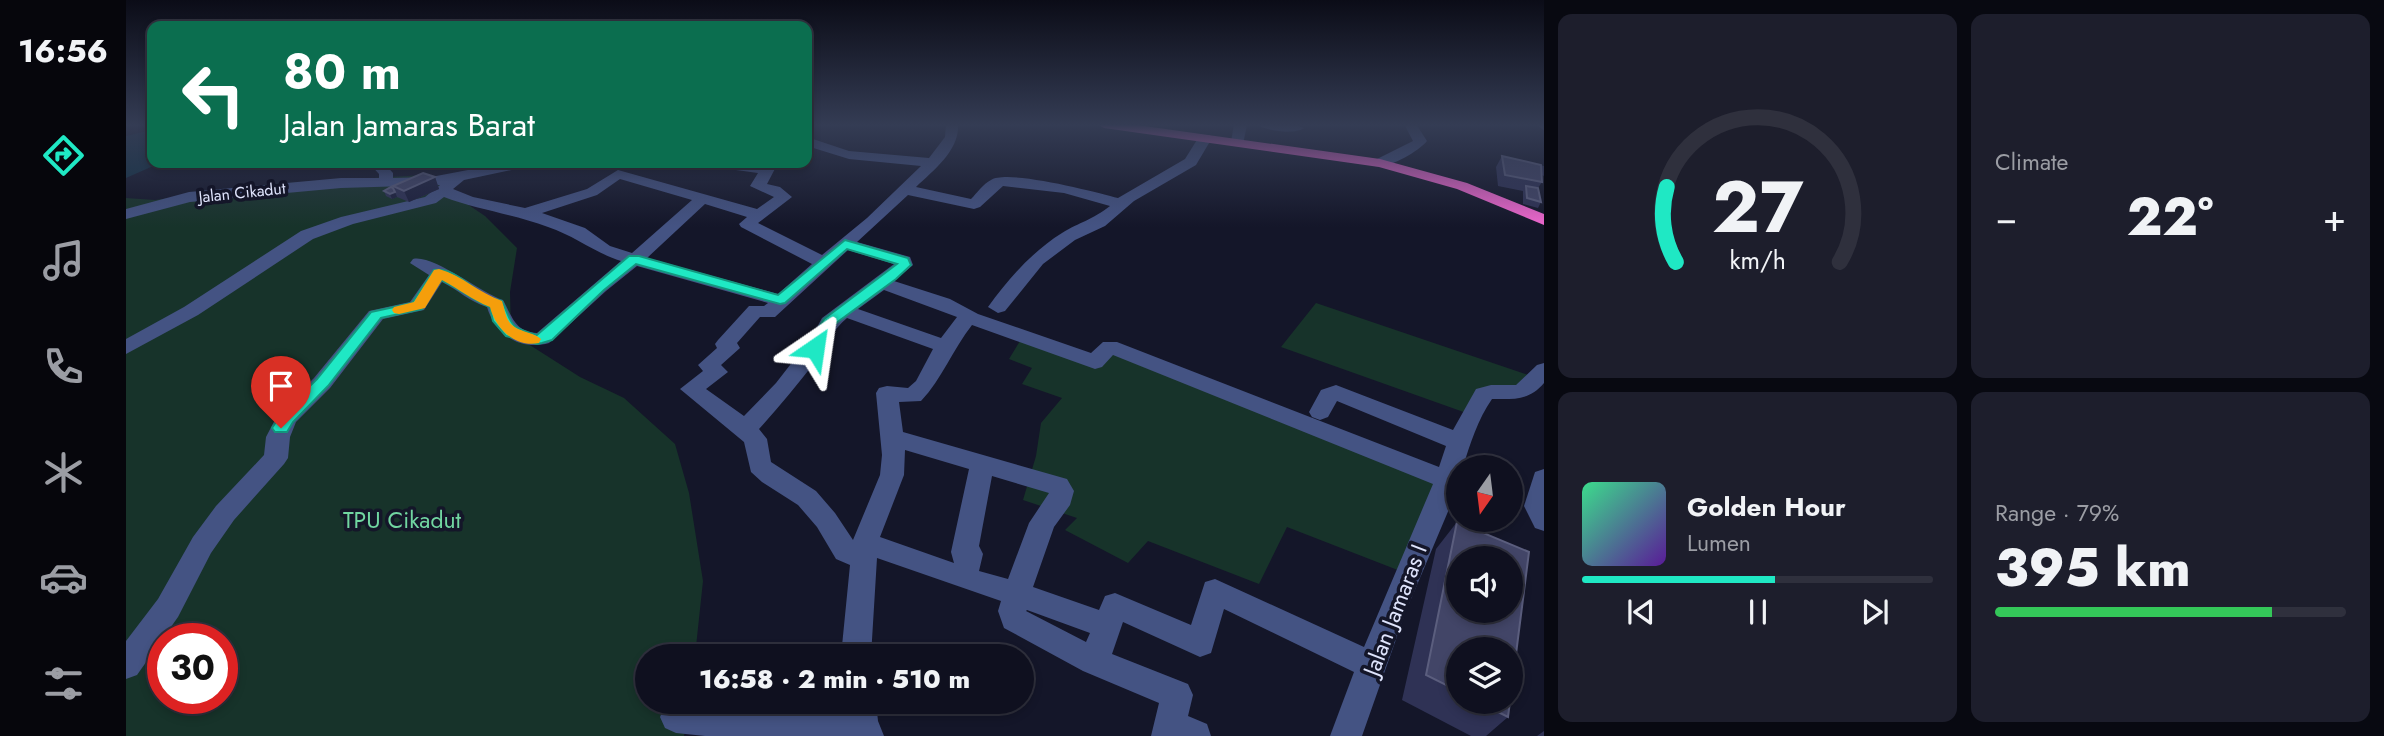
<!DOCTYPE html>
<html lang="en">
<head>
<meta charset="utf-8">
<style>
	:root { --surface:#0f101f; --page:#1d1e2c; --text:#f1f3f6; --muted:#9b9da4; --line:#2f303d; --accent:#1fe8c4 }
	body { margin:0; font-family:Jost,sans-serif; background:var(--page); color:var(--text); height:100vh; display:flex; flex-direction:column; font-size:26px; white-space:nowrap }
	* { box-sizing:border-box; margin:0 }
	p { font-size:23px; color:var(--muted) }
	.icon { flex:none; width:38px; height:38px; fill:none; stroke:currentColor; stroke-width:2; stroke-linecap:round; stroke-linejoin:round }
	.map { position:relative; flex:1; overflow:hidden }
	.panel { display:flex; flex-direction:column; gap:14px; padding:14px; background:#080911; width:840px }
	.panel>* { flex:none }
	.top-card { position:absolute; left:21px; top:21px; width:665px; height:147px; border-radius:14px; box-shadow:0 4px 10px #0003,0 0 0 2px var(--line); background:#0b6e4f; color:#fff; overflow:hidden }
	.needle { width:46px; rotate:194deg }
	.fabs { position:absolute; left:1320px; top:455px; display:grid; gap:14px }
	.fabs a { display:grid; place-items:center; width:77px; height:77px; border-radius:50%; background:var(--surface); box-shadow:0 4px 10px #0003,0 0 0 2px var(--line); font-size:35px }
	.speed { position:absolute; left:21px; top:623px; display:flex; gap:14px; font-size:35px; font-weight:700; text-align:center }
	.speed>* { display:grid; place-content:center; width:91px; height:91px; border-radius:50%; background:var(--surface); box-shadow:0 4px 10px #0003,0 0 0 2px var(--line); line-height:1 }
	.speed .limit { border:10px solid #d22; background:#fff; color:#111 }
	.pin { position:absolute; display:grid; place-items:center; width:60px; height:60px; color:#fff; margin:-72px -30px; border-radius:50% 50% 50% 0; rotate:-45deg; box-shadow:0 0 7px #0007 }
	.pin .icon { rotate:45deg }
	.me { position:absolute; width:77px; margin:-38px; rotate:32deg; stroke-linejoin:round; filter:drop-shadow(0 0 5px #0008) }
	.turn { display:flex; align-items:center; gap:24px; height:147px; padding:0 21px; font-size:32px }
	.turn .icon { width:91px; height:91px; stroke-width:2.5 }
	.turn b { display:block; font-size:49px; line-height:60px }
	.big { font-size:52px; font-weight:800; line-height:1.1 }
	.panel .widget { flex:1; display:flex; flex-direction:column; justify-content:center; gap:10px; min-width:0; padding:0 24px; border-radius:14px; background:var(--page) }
	.panel .dial { align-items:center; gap:0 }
	.dial svg { height:182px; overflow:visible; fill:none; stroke:var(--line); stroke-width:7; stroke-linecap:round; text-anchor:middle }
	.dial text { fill:var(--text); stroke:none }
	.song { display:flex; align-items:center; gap:21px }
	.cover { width:84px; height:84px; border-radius:10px; background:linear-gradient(135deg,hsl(150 70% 55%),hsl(270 70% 35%)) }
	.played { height:7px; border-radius:4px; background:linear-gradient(90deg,var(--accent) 55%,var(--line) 55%) }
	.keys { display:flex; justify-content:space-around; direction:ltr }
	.heat { display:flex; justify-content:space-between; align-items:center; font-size:38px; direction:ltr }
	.charge { height:10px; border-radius:5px; background:linear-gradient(90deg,#34c759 79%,var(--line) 0) }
	.panel .tiles { flex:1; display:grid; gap:14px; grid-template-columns:repeat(2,1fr) }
	.trip { position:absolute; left:509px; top:644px; width:399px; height:70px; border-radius:35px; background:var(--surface); box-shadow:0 4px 10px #0003,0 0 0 2px var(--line); font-weight:800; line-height:70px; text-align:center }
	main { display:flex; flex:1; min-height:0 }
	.tabs { display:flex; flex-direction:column; width:126px; justify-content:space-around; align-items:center; background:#06060c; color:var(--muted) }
	.tabs .icon { width:49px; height:49px }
	.tabs .current { color:var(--accent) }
	.tabs b { font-size:32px; color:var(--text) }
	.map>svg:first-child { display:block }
</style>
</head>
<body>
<main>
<nav class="tabs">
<b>16:56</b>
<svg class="icon current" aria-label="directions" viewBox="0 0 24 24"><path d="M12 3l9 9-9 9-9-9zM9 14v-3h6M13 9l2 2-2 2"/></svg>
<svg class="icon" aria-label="music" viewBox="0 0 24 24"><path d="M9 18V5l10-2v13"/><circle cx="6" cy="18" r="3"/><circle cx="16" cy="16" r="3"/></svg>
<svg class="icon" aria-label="phone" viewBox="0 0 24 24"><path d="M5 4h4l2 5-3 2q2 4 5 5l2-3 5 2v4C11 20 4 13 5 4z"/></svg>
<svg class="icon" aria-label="climate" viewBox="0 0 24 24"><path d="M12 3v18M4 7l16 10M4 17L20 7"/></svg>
<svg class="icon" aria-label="car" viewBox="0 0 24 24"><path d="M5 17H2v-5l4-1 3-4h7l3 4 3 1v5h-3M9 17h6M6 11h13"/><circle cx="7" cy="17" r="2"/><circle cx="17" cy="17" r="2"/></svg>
<svg class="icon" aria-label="filters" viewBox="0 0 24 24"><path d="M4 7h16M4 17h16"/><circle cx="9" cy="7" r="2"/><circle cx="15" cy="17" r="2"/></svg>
</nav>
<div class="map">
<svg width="1418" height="736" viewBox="0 0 1418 736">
	<rect width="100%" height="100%" fill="#141629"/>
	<!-- green -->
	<g fill="#17332a" fill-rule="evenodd">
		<path d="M298 175 359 216 391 248 384 292 385 333 454 377 498 398 549 444 563 493 577 581 569 656H522V702H563L558 736H0V198L29 200 144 184ZM37 639H96V698H37Z"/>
		<polygon points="1190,303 1411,378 1402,388 1358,394 1346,415 1155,347"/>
		<polygon points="897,336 969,362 984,346 1321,480 1282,574 1161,527 1133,584 1022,541 1002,563 939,530 951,518 897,500 910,456 915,423 936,398 896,384 906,368 883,359"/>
	</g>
	<!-- water -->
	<polygon fill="#113245" points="26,130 26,163 34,163 0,178 0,136"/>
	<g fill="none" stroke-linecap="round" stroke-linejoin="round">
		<!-- minor -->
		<g fill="#445383" fill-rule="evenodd">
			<path d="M820 124H832C834 150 808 170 790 187L845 199C851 193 857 184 865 180 882 169 970 192 992 198L1059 159 1074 135H1084L1086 138 1070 165 1008 201 979 226 949 240 917 264 879 311 872 313 862 307C882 279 907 251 936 233 954 222 966 220 984 206L938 193 877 186 854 207 848 209 782 195 731 242 784 257 787 265 768 281 824 299 852 314 965 353 977 342H991L1313 467 1320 446 1211 401 1202 417 1194 420 1186 417 1183 412 1195 390 1210 385 1327 430 1350 389 1365 385H1390L1411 365 1418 363V383C1403 401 1387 399 1366 399 1352 419 1344 444 1337 467H1332L1329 495 1280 611 1236 736H1204L1228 672 1098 609 1085 653 1074 657 997 622 986 654 1062 684 1067 695 1062 716 1081 724 1085 736H1025L1033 703 957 671 878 628 872 611 875 601 751 558 745 656H715L724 565 710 559 691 527 672 505 636 482 625 472 618 442 554 389 577 371 572 365 591 348 589 344 592 340 623 306H638L642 303 511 266 480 291 423 343C395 351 369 335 361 307 344 302 332 290 316 282L298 310 257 319 204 388 170 422 164 437 162 458 158 464 108 520 85 553 52 617 11 675 0 679V641L32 599 67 537 90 506 138 455 140 437 153 412 188 378 243 311 284 302 303 275 284 263 287 259C307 254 355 293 377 300 386 316 389 332 411 333L495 261C469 253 449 236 422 227 388 214 352 210 318 197L310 203 227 224 187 239 72 315 0 354V339L58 307 175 231 215 217 299 197 314 185 215 188 64 202 0 219V209L63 192 215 178H253V174L243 163H258L267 173V178L305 177 379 163H407L400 167 338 180 327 189 347 197 399 208 461 189 492 170 631 209 648 197 624 186 632 173 588 167 581 163 637 165 652 163 641 184 654 187 666 197 632 223 696 255 741 218 795 166 723 159 681 146V137L723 151 803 158 819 137ZM494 179 566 200 506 253 484 246 459 228 416 213 471 195ZM579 204 621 217 613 224 615 227 686 264 652 294 521 258ZM722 250 768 264 696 318 685 338 650 383 618 416 580 389 602 372 595 365 614 348 611 343 634 317H649ZM758 290 831 317 815 338 732 309ZM721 318 807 349 790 381 782 388 761 386 753 388 750 393 756 455 754 475 727 540 709 513 690 491 645 462 641 439 633 429C653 407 671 385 689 362 699 347 707 329 721 318ZM846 325 969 369 976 367 987 355 1307 484 1238 647 1089 579 1079 582 1065 625 989 593 979 596 973 610 907 587 928 527 944 505 948 491 941 479 777 432 773 402 795 401C816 379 827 349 846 325ZM779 450 843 469 825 552 828 563 754 537 778 475ZM866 476 923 493 903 523 882 579 853 571 857 554 853 546ZM901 610 964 633 960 642 900 611Z"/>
			<polygon points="1108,124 1121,124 1117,145 1112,146 1105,142"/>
			<path d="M1130 124H1168L1178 128C1168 135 1140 131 1130 124Z"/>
			<path d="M1278 124H1290L1301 141C1292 152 1262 169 1249 166L1247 163 1249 160 1287 141Z"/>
			<polygon points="1409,124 1418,124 1418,130"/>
			<polygon points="1418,469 1418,531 1409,528 1398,506 1409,472"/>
			<polygon points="549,702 667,712 719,708 718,702 750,702 752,721 758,736 579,736 550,733 539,728 534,717 539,706"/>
		</g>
		<!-- highway -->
		<polygon fill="#ef67ce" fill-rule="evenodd" points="971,124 1004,124 1254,159 1341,183 1418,214 1418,225 1331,189 1253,167 978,128"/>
	</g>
	<!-- wall -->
	<g fill="#2f3255">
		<polygon points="1376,156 1418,166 1418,176 1416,175 1416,182 1412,188 1415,202 1412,208 1397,204 1397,191 1372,186 1370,167"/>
		<polygon points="309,177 313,189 283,202 271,197 266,199 260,196 258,191 267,188 267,186 283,179"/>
		<polygon points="1331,522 1332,702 1384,702 1382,717 1360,736 1345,736 1276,700 1310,549"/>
		<polygon points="1418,731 1418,736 1411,736"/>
	</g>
	<!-- shaded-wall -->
	<g fill="#1c1f3c">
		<polygon points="309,177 313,189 283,202 278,191"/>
		<polygon points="269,192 271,197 266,199 264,194"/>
	</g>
	<!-- building -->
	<g fill="#424567" stroke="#5b5e7e" stroke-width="2" fill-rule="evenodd">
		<polygon points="1376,156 1415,165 1416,182 1379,175"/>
		<polygon points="297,173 309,177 278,191 267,186"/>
		<polygon points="1400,186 1412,188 1415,202 1401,198"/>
		<polygon points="265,187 267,188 269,192 264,194 258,191"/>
		<path d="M1331 522 1403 552 1384 701V649H1332V691L1300 675ZM1332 558H1384V611H1332Z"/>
		<polygon points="1352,702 1384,702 1382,717"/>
	</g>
	<!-- sky -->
	<linearGradient id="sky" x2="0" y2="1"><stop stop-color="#0b0c17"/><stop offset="0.55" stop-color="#343c54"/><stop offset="1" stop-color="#343c54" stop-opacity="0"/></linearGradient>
	<rect width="1418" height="227" fill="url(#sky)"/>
	<!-- route -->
	<path fill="#1fe8c4" stroke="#14977f" stroke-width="2" d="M719 240 782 258 785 265 770 279 709 324 694 351H683L681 348 698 319 771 264 721 249 659 303 654 304 510 264 478 290 426 340 416 343 411 344 380 336 367 321 364 307C346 300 333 288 315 280L296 309 255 318 202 386 167 422 161 432H149L146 428 155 414 191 379 245 312 286 303 308 270C327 267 344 287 359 295 364 298 370 299 376 301 388 326 381 326 411 335L503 256H513L652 295Z"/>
	<!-- slow -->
	<path fill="#f59e0b" d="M313 269C337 276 353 293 376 301 378 307 379 313 381 318 388 333 405 330 415 339L413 343C389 348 369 328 364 307 346 300 333 289 316 280L299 308 273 314 268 313 266 310 268 307 288 302 308 270Z"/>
	<g text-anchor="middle" stroke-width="7" stroke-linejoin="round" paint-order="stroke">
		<!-- far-street labels -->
		<g font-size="16" fill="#dfe4fc" stroke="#141629">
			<text transform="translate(116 192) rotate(-6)" y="6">Jalan Cikadut</text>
		</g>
		<!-- near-park labels -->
		<g font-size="23" fill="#71d6a1" stroke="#141629">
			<text x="276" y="528">TPU Cikadut</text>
		</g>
		<!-- near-street labels -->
		<g font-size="23" fill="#dfe4fc" stroke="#141629">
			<text transform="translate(1269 610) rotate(-69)" y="8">Jalan Jamaras I</text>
		</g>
	</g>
</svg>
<div class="fabs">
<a><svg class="needle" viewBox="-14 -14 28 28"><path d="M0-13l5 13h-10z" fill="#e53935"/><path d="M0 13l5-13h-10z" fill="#9b9da4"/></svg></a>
<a><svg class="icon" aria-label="sound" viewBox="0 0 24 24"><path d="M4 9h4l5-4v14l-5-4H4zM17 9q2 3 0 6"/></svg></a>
<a><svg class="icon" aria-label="layers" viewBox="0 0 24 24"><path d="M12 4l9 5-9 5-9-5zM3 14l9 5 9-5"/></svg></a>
</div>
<div class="speed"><div class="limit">30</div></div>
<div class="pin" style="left:155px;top:428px;background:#d93025"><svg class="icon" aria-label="arrive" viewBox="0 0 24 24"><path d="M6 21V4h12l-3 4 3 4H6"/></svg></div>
<svg class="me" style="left:689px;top:348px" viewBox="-20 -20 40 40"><path d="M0-17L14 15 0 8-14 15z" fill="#1fe8c4" stroke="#fff" stroke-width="4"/></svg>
<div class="trip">16:58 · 2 min · 510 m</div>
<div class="top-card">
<div class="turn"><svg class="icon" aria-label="left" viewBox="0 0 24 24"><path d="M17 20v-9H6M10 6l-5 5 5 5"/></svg><div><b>80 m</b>Jalan Jamaras Barat</div></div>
</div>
</div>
<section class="panel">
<div class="tiles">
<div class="widget dial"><svg viewBox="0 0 100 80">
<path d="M14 69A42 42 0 1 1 86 69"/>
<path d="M14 69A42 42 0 0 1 10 36" stroke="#1fe8c4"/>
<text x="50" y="56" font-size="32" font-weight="700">27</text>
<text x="50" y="72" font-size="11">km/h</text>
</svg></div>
<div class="widget"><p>Climate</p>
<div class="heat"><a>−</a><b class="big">22°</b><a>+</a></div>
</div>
<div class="widget">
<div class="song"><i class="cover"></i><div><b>Golden Hour</b><p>Lumen</p></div></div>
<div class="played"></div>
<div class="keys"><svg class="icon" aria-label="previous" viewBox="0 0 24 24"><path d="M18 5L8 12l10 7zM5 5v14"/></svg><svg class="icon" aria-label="pause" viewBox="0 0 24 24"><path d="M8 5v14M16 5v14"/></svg><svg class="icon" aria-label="next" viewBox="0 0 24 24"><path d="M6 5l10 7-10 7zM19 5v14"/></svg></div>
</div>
<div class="widget"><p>Range · 79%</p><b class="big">395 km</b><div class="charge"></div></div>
</div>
</section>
</main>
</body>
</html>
